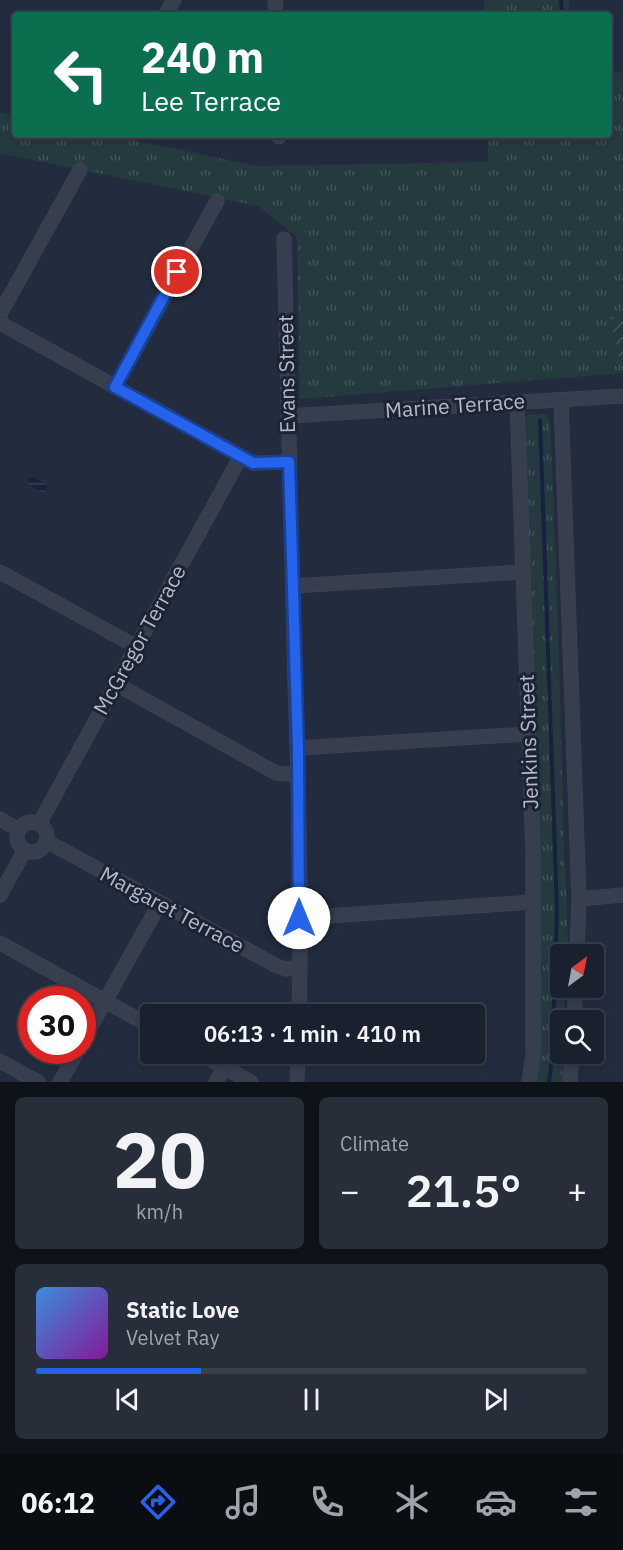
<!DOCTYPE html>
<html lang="en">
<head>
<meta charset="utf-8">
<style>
	:root { --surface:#1a212e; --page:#272e3a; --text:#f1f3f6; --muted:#9fa3aa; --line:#383e4a; --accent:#2563eb }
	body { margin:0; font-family:"IBM Plex Sans",sans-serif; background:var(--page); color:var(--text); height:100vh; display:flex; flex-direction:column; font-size:22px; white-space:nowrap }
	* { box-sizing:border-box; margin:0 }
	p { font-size:20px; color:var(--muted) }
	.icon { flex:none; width:33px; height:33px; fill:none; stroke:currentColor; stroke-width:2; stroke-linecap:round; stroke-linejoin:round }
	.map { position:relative; height:1082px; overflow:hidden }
	.sheet { display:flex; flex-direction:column; gap:15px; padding:15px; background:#0e1219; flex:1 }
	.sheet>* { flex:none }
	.hud { position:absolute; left:12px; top:12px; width:600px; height:126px; border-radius:6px; box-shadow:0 3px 9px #0003,0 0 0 2px var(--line); background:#0b6e4f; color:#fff; overflow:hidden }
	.needle { width:39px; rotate:32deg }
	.controls { position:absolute; left:550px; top:944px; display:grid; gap:12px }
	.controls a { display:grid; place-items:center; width:54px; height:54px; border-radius:6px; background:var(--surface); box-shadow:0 3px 9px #0003,0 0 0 2px var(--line); font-size:30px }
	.speed { position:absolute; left:18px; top:986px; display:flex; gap:12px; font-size:30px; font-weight:700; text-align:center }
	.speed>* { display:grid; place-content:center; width:78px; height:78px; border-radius:50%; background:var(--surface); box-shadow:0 3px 9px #0003,0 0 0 2px var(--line); line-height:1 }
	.speed .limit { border:9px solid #d22; background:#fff; color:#111 }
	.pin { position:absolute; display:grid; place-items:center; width:51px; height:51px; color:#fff; margin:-26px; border:3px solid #fff; border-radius:50%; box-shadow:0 2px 6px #0007 }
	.me { position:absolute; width:66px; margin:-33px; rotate:0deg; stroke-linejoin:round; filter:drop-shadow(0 0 4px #0008) }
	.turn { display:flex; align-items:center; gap:21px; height:126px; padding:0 30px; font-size:27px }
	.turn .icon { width:78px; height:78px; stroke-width:2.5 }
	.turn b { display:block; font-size:42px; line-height:51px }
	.big { font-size:45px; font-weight:600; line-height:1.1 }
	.sheet .card { flex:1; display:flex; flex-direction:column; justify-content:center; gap:9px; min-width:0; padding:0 21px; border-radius:9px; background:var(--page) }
	.sheet .dial { align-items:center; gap:0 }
	.dial b { font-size:78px; line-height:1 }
	.song { display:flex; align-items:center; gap:18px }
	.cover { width:72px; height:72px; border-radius:9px; background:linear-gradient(135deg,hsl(210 70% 55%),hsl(290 70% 35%)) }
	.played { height:6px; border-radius:3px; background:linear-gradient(90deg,var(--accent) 30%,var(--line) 30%) }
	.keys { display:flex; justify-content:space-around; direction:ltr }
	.heat { display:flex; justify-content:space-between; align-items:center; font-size:33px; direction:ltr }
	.sheet .tiles { flex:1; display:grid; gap:15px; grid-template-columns:1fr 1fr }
	.card:last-child { grid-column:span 2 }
	.trip { position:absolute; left:140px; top:1004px; width:345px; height:60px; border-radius:6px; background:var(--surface); box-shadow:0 3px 9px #0003,0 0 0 2px var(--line); font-weight:600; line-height:60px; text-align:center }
	.menu { display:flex; height:96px; justify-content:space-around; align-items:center; background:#0a0d12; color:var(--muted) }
	.menu .icon { width:42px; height:42px }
	.menu .on { color:var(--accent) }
	.menu b { font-size:27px; color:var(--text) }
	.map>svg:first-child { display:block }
</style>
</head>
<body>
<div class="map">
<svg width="623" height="1082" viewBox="0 0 623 1082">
	<defs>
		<pattern id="grass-tufts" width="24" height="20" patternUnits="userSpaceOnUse" patternTransform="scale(1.5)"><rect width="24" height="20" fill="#253a3f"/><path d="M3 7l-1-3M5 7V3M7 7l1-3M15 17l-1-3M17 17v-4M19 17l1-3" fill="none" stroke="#425459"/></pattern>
		<pattern id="garden-furrows" width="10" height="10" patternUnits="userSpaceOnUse" patternTransform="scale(1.5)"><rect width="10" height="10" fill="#253a3f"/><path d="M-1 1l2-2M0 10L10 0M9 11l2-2" fill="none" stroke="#425459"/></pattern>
		<pattern id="water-rules" width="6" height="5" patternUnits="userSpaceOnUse" patternTransform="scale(1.5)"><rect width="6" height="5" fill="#16223d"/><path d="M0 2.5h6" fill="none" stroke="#364058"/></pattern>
	</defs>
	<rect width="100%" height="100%" fill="#232c3e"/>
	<!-- grass -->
	<g fill="url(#grass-tufts)">
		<polygon points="484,0 569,0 570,15 484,15"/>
		<polygon points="609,70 623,73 623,373 300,399 297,237 258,206 0,153 0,112 15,115 15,135 109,135 256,166 488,162 488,135 609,135"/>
		<path d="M544 414 549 418 550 424C556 554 560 683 563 813 563 860 569 907 567 954H561V987H565L564 1020H561V1053H563L562 1082H537L540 911 525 418 528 415Z"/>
	</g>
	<!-- garden -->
	<polygon fill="url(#garden-furrows)" points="610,317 623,317 623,368 621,368"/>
	<!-- water -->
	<polygon fill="url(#water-rules)" points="31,476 48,485 44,493 27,484"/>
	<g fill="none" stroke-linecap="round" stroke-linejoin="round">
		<!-- stream -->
		<g stroke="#16223d" stroke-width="4">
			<polyline points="561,0 562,15"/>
			<polyline points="540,420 557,910 552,1059 549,1082"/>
		</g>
		<!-- minor casing -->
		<g stroke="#404757" stroke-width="15">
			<g id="minor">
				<polyline points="275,0 276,15"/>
				<polyline points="165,15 174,0"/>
				<polyline points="279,135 279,137"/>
				<path d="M284 239C287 387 290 535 295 683 299 793 302 904 299 1014"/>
				<polyline points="0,314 80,170"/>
				<polyline points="0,323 253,463 289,462"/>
				<polyline points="115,387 217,201"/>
				<polyline points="561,400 579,899 577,954"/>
				<polyline points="517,402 533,854 533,1055 529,1082"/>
				<polyline points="288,416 623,396"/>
				<polyline points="0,572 137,647"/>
				<polyline points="293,586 522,572"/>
				<polyline points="116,684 276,773 298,775"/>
				<polyline points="298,748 528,734"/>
				<polyline points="0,819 19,830"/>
				<circle cx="32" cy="837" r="15"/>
				<polyline points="39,824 241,456"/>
				<polyline points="46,841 277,966 286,969 300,967"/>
				<polyline points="0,895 25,850"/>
				<polyline points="579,899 623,895"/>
				<polyline points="299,918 533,902"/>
				<polyline points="0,943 150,1026"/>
				<polyline points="574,1020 576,987"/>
				<polyline points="82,1042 160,903"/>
				<polyline points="198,1053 251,1082"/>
				<polyline points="0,1061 38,1082"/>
				<polyline points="60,1082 78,1050"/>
				<polyline points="216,1082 224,1068"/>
				<polyline points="297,1082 298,1053"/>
				<polyline points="570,1082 572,1053"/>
			</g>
		</g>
		<!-- minor -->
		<use href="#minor" stroke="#373e4e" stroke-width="14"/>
	</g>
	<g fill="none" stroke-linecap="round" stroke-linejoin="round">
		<!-- route casing -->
		<g stroke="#184099" stroke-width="15">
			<polyline id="route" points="177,272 115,387 253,463 289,462 298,748 299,918"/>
		</g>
		<!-- route -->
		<use href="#route" stroke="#2563eb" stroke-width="10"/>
	</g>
	<g text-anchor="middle" stroke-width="6" stroke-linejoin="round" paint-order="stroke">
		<!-- street labels -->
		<g font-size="21" fill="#b3b9c9" stroke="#1c2333">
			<text transform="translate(287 374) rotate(-91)" y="7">Evans Street</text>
			<text transform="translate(455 406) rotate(-4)" y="7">Marine Terrace</text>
			<text transform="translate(140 640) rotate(-61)" y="7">McGregor Terrace</text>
			<text transform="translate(529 742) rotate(-92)" y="7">Jenkins Street</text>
			<text transform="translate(172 910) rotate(28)" y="7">Margaret Terrace</text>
		</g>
	</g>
</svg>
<div class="controls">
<a><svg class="needle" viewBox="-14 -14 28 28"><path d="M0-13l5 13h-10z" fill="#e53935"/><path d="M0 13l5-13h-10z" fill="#9fa3aa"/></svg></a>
<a><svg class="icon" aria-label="search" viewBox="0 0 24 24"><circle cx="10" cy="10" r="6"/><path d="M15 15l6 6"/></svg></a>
</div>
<div class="speed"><div class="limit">30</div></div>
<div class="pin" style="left:177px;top:272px;background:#d93025"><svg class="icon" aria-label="arrive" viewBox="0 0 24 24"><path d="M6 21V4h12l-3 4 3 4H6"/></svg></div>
<svg class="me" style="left:299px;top:918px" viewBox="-20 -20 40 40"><circle r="19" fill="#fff"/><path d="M0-13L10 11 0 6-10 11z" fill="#2563eb"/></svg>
<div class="trip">06:13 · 1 min · 410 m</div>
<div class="hud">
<div class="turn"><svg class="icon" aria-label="left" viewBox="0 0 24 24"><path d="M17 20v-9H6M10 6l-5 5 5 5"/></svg><div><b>240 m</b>Lee Terrace</div></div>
</div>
</div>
<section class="sheet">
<div class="tiles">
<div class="card dial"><b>20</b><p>km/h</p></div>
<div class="card"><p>Climate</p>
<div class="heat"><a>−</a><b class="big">21.5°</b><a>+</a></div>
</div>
<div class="card">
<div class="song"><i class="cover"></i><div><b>Static Love</b><p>Velvet Ray</p></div></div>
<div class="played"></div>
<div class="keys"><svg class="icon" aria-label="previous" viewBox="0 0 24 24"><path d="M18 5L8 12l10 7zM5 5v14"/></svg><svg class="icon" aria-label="pause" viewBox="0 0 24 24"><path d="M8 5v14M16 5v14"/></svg><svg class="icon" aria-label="next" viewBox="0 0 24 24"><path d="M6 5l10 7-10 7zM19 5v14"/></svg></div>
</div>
</div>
</section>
<nav class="menu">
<b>06:12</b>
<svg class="icon on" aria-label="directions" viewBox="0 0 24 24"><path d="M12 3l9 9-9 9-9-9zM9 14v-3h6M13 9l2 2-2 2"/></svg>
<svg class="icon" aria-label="music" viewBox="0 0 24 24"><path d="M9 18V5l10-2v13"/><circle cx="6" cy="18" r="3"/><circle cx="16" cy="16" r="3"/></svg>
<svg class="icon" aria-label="phone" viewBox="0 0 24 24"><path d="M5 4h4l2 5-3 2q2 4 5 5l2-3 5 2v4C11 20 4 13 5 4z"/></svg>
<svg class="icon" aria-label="climate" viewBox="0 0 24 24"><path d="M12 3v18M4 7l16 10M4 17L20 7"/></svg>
<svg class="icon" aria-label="car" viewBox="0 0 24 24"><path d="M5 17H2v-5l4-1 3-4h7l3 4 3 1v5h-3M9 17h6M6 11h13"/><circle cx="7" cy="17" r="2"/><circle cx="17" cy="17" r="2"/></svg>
<svg class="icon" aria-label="filters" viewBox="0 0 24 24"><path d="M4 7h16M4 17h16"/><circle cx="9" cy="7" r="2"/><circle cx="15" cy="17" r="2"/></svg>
</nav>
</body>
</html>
